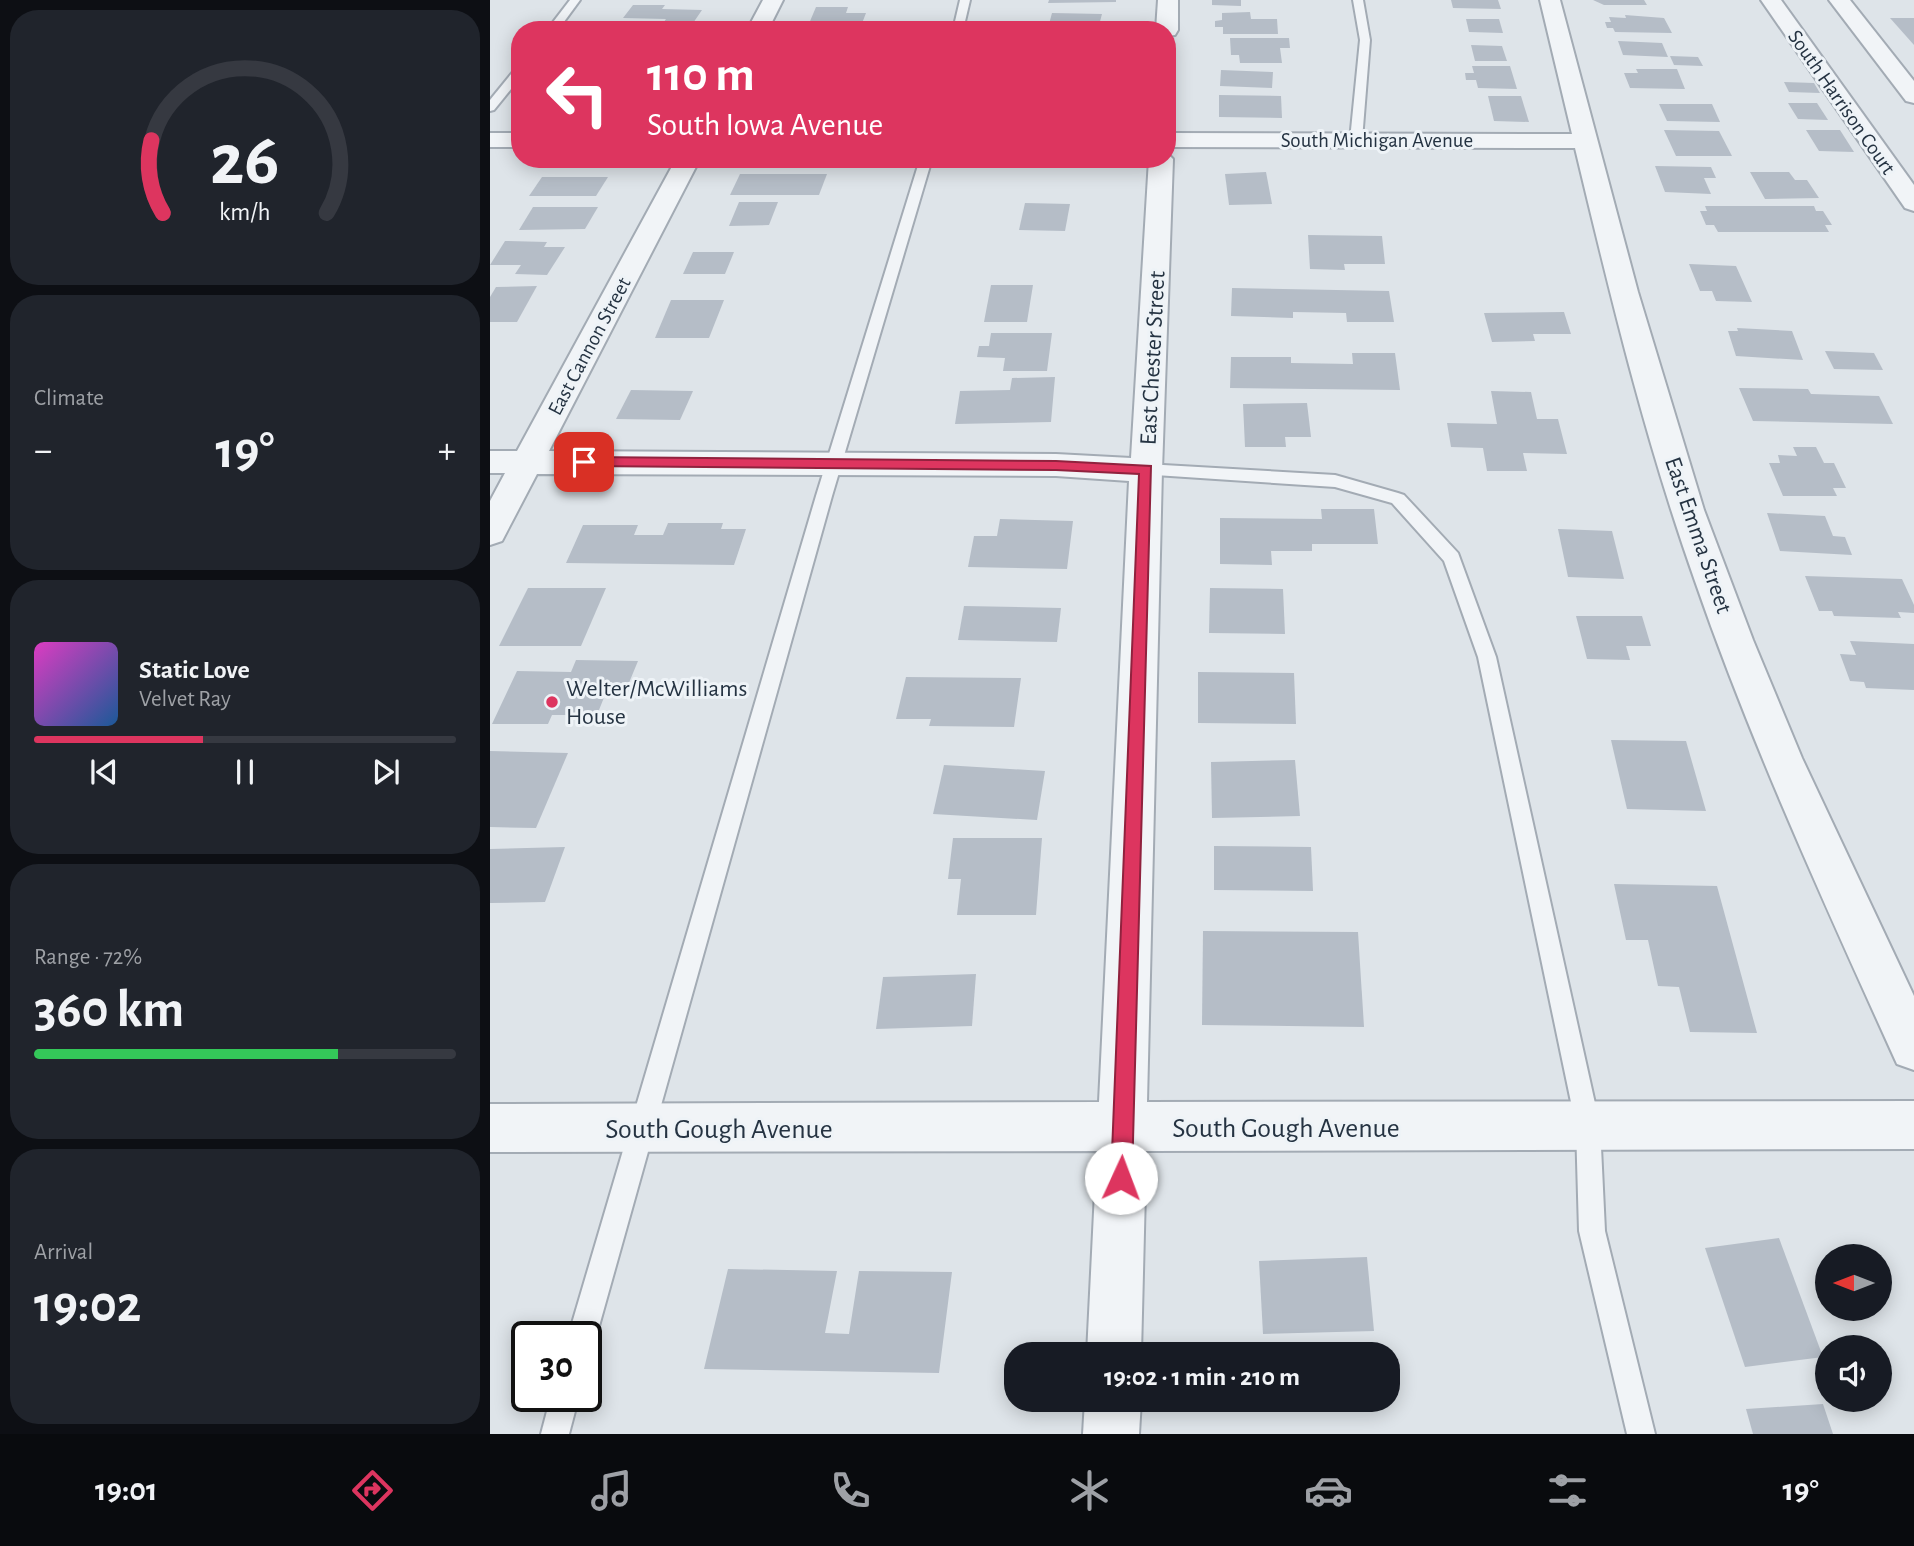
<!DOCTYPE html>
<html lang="en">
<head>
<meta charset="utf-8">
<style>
	:root { --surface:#171b24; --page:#20242c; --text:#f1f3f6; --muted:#9ea1a6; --line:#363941; --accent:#dd355f }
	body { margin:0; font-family:"Alegreya Sans",sans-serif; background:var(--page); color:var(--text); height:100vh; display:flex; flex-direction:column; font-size:26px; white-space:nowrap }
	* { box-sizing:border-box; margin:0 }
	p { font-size:23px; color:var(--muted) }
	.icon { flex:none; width:38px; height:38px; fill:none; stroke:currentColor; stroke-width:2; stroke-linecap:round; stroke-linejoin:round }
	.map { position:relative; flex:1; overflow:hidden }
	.drawer { display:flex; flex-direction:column; gap:10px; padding:10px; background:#0d0f14; width:490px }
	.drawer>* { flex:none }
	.banner { position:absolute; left:21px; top:21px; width:665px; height:147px; border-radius:28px; box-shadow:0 4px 18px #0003; background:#dd355f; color:#fff; overflow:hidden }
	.needle { width:46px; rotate:270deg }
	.buttons { position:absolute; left:1325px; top:1244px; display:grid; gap:14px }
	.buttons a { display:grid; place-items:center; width:77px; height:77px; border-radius:50%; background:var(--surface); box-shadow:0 4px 18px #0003; font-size:35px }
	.speed { position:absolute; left:21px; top:1321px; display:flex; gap:14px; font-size:35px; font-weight:700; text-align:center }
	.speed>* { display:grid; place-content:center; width:91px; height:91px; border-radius:50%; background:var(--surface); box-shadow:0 4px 18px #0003; line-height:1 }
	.speed .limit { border:4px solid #111; border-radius:10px; background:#fff; color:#111 }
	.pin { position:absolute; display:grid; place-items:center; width:60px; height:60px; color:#fff; margin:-30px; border-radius:14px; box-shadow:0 4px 10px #0006 }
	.me { position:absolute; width:77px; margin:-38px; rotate:2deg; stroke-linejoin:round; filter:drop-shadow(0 0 5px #0008) }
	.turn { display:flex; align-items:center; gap:24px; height:147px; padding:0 21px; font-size:32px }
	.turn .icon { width:91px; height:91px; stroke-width:2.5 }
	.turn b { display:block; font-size:49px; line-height:60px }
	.big { font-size:52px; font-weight:700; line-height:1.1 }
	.drawer .card { flex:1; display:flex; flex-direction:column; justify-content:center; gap:10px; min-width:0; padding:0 24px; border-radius:28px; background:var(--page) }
	.drawer .dial { align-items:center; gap:0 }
	.dial svg { height:182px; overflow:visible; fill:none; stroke:var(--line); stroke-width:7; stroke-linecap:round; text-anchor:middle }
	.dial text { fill:var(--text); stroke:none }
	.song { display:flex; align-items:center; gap:21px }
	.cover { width:84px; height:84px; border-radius:10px; background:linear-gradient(135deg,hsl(310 70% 55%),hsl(210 70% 35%)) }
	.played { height:7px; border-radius:4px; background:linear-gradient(90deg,var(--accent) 40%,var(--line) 40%) }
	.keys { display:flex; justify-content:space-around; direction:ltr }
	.heat { display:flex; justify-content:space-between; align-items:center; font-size:38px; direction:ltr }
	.charge { height:10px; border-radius:5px; background:linear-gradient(90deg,#34c759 72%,var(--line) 0) }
	.trip { position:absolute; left:514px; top:1342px; width:396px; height:70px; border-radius:28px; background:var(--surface); box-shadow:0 4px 18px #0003; font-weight:700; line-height:70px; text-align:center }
	.tabs { display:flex; height:112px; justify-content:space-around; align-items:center; background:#090b0e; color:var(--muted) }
	.tabs .icon { width:49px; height:49px }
	.tabs .selected { color:var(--accent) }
	.tabs b { font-size:32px; color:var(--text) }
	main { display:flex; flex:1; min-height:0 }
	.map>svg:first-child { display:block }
</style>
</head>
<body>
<main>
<section class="drawer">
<div class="card dial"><svg viewBox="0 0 100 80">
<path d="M14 69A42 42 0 1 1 86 69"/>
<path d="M14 69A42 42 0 0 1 9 37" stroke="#dd355f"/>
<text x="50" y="56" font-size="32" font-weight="700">26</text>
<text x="50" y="72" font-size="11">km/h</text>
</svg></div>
<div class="card"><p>Climate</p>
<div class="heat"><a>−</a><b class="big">19°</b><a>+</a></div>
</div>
<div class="card">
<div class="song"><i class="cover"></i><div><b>Static Love</b><p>Velvet Ray</p></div></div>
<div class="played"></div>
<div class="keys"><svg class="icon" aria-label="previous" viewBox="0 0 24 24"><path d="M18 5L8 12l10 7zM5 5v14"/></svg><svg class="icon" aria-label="pause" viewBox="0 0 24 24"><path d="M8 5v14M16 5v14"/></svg><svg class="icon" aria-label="next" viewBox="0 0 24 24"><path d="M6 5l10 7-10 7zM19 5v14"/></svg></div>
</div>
<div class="card"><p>Range · 72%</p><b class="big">360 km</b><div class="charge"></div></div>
<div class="card"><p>Arrival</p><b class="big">19:02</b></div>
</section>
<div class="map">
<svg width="1424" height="1434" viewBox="0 0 1424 1434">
	<rect width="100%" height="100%" fill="#dee4e9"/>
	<!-- building -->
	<g fill="#b5bdc7">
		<polygon points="559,0 626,0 626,2 558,3"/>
		<polygon points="722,0 751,0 751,6 722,5"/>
		<polygon points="961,0 1008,0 1011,9 963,8"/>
		<polygon points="1103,0 1154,0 1157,5 1114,5"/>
		<polygon points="143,5 175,5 172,9 212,10 199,29 169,29 176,19 133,18"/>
		<polygon points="326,7 358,7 356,13 376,13 371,26 318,26"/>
		<polygon points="760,12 761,19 787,19 788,34 733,34 733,27 725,27 725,21 732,20 732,13"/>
		<polygon points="562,13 612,14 608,29 558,28"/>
		<polygon points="1135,15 1174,18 1182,33 1125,32 1123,28 1117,28 1115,22 1121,22 1119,17 1136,18"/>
		<polygon points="1400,18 1424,18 1424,45"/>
		<polygon points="976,19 1009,19 1013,33 979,32"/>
		<polygon points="740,38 799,38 800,48 790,48 792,63 750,63 749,55 741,55"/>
		<polygon points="1128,41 1172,43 1178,57 1133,55"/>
		<polygon points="981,45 1012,46 1017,61 985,61"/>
		<polygon points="1180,56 1208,57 1213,66 1184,65"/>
		<polygon points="982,66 1020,66 1027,89 988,88 986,80 976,80 975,73 984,73"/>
		<polygon points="1146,69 1187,69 1195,89 1140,88 1134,73 1148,73"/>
		<polygon points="731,70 783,72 782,88 730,86"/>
		<polygon points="1294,82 1324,83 1330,93 1299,92"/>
		<polygon points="729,95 791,96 792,118 729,117"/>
		<polygon points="998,96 1031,96 1039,122 1004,121"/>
		<polygon points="1298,103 1327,103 1338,120 1308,119"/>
		<polygon points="1169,104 1222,104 1230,122 1177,121"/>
		<polygon points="1174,130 1229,131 1242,156 1186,156"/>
		<polygon points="1316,130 1350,130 1364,152 1329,151"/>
		<polygon points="1165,166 1221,167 1226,178 1214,178 1221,194 1175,192"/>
		<polygon points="776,172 782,204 739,205 735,174"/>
		<polygon points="1260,172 1299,172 1305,180 1317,180 1329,198 1275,199"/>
		<polygon points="250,174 337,174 329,195 240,195"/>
		<polygon points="52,177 118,177 106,196 39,196"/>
		<polygon points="249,202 288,202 279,225 239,226"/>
		<polygon points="535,203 580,204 575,231 529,230"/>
		<polygon points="1215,206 1324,206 1326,211 1333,211 1342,225 1335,225 1339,232 1228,232 1224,225 1216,225 1210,211 1217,211"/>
		<polygon points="43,207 108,207 95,229 29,230"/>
		<polygon points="818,235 892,236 895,264 854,264 855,270 820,269"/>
		<polygon points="15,241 57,242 54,247 75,247 57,275 25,274 31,265 0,265"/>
		<polygon points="203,252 244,252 235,274 193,274"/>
		<polygon points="1199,264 1246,266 1262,302 1226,301 1222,291 1210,291"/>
		<polygon points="501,285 543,285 537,322 494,322"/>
		<polygon points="47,286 27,322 0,322 0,297 6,287"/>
		<polygon points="742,288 899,291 904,322 857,322 856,313 803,312 803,318 741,316"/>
		<polygon points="181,300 234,300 219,338 165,338"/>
		<polygon points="1074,312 1081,334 1043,334 1045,341 1002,342 994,313"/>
		<polygon points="1247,328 1302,331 1313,360 1246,356 1238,331 1248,331"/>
		<polygon points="501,333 562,333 557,371 513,371 515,358 487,357 489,346 499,346"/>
		<polygon points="1335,351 1384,353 1393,370 1344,369"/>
		<polygon points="862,353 905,353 910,390 740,388 741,357 801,357 801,363 863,364"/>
		<polygon points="565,377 561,422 465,424 470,391 520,390 522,378"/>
		<polygon points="1249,388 1318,389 1321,394 1389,396 1403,424 1263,421"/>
		<polygon points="141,390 203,391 190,420 126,419"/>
		<polygon points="1001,391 1041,392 1047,419 1068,419 1077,454 1033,453 1037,471 997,471 993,448 961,447 957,423 1007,424"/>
		<polygon points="817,403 821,437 795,437 796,447 755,447 753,404"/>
		<polygon points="1303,447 1326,447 1334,463 1344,463 1356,488 1343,488 1347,496 1293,496 1279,463 1290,463 1288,455 1307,456"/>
		<polygon points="831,509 884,509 888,544 822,544 822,551 781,551 782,565 730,564 730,518 832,519"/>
		<polygon points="1277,513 1335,516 1343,536 1355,537 1362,555 1290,551"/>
		<polygon points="510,519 583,521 577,569 478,567 484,536 507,536"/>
		<polygon points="178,523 233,523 231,529 256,529 244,565 76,563 93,525 148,525 144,535 173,535"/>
		<polygon points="1068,529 1122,531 1134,579 1078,577"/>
		<polygon points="1315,576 1412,579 1424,605 1424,613 1408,612 1411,618 1344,616 1342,611 1329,611"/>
		<polygon points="38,588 116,588 91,646 9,646"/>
		<polygon points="720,588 793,589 795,634 719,633"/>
		<polygon points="474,606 571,608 567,642 468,640"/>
		<polygon points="1086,616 1152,616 1161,646 1136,646 1140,660 1097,659"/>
		<polygon points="1360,641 1424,644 1424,690 1376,688 1374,682 1360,681 1350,654 1366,655"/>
		<polygon points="86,660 148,661 136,690 117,690 107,715 62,715 58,724 2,724 27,671 81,672"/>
		<polygon points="708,672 804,673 806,724 708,723"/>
		<polygon points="416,677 531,678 524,727 439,726 441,719 406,719"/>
		<polygon points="1121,740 1196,741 1216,811 1137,809"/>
		<polygon points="0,751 78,753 46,828 0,827"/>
		<polygon points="805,760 810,816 722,818 721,762"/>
		<polygon points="454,765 555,771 547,820 443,814"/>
		<polygon points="463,838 552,838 546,915 467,915 471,879 458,879"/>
		<polygon points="724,846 821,847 823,891 724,890"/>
		<polygon points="75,847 55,902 0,903 0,849"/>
		<polygon points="1124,884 1227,886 1267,1033 1200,1032 1189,987 1168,986 1158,940 1136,940"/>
		<polygon points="713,931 868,932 874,1027 712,1025"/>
		<polygon points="486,974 482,1026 386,1029 393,977"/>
		<polygon points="1289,1238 1333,1357 1255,1367 1215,1248"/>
		<polygon points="877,1257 884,1331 773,1334 769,1261"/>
		<polygon points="238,1269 347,1271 335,1333 359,1334 369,1271 462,1272 449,1373 214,1369"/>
		<polygon points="1333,1404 1343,1434 1263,1434 1256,1409"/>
	</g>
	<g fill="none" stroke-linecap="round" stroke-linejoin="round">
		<!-- service casing -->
		<g stroke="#a3abb4" stroke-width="4">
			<g id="service">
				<polygon points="80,0 90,0 68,30 57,30"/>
				<polygon points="470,0 480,0 473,30 463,30"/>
				<polygon points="863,0 873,0 880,40 872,140 866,144 860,140 870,40"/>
				<polygon points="30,67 30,78 4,110 0,111 0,100 26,68"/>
				<polygon points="430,159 442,159 342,496 106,1337 102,1347 96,1349 96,1337 78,1337 326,496"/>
				<polygon points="656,464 845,475 908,493 914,495 968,553 1006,657 1110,1126 1115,1231 1165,1434 1137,1434 1089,1231 1086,1126 988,657 954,561 902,503 845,487 650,474 648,470 650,466"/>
				<polygon points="61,1396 89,1396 79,1434 51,1434"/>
			</g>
		</g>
		<!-- minor casing -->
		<g stroke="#a3abb4" stroke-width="4">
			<g id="minor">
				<polygon points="273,0 293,0 278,30 257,30"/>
				<polygon points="668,0 688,0 688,30 685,35 677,36 677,30 666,30"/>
				<path d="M1050 0H1070L1148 292 1214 510 1263 640 1312 758 1424 996V1070L1407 1064C1335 905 1262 746 1205 581 1155 440 1120 294 1085 148L677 147V133L1082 134Z"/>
				<polygon points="1271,0 1291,0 1424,185 1424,211 1415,208"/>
				<polygon points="1339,0 1360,0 1424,81 1424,103 1416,101"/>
				<rect x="0" y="133" width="30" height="14"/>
				<polygon points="677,153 683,159 672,470 657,1102 1424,1101 1424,1149 656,1151 651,1354 597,1354 607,1151 0,1152 0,1104 609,1102 639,481 566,476 47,474 12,541 0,545 0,501 15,473 0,473 0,451 27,451 186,159 210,159 59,451 566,454 641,458 659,159 677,159"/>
				<polygon points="595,1400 651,1400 649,1434 593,1434"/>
			</g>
		</g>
		<!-- service -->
		<use href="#service" fill="#f1f4f7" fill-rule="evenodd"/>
		<!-- minor -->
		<use href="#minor" fill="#f1f4f7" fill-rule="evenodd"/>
	</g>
	<!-- route -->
	<polygon fill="#dd355f" stroke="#90223e" stroke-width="2" points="94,457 566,461 661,466 642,1178 639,1185 631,1188 624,1185 621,1178 649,474 566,470 94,466 87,462"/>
	<!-- markers -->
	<circle fill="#dd355f" stroke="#eef3f7" stroke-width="2.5" cx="62" cy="702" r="7"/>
	<g text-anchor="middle" stroke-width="6" stroke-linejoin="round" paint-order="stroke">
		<!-- far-street labels -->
		<g font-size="21" fill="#253342" stroke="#eef3f7">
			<text transform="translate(1352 102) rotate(55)" y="7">South Harrison Court</text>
			<text x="887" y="147">South Michigan Avenue</text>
			<text transform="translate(99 346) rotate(-62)" y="7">East Cannon Street</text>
		</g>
		<!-- street labels -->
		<g font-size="24" fill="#253342" stroke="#eef3f7">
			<text transform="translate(662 358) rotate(-87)" y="8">East Chester Street</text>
			<text transform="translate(1209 535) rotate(71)" y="8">East Emma Street</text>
		</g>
		<!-- poi labels -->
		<g font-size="24" fill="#253342" stroke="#eef3f7" text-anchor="start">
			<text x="76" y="696">Welter/McWilliams<tspan x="76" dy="28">House</tspan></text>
		</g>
		<!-- near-street labels -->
		<g font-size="28" fill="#253342" stroke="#eef3f7">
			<text x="796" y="1137">South Gough Avenue</text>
			<text x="229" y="1138">South Gough Avenue</text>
		</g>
	</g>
</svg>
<div class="buttons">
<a><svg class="needle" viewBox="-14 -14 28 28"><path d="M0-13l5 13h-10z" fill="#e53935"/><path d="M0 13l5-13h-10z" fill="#9ea1a6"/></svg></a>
<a><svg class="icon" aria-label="sound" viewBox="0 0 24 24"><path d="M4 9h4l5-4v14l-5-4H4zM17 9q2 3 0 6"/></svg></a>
</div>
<div class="speed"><div class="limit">30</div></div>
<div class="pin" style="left:94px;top:462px;background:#d93025"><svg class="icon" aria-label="arrive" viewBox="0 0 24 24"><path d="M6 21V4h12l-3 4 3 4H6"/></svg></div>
<svg class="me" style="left:631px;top:1178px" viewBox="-20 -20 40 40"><circle r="19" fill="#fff"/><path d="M0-13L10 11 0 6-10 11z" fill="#dd355f"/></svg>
<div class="trip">19:02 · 1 min · 210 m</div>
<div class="banner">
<div class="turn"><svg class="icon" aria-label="left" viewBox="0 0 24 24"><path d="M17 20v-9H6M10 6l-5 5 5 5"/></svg><div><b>110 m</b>South Iowa Avenue</div></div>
</div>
</div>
</main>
<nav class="tabs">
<b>19:01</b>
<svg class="icon selected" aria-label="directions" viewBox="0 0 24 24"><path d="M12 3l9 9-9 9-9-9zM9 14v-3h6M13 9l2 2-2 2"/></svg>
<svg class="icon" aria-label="music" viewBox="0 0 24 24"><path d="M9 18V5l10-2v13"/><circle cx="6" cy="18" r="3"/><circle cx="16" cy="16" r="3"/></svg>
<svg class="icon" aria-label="phone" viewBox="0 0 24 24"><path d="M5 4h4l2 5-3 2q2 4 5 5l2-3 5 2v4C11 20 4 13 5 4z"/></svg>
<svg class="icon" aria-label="climate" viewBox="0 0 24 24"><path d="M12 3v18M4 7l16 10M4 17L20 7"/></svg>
<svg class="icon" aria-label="car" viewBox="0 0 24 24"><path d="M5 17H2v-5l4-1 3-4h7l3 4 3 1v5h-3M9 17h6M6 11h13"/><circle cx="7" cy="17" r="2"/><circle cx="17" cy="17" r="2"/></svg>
<svg class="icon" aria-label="filters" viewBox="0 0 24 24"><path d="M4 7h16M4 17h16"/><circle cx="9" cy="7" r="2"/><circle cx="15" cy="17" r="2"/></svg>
<b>19°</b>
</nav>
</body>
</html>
